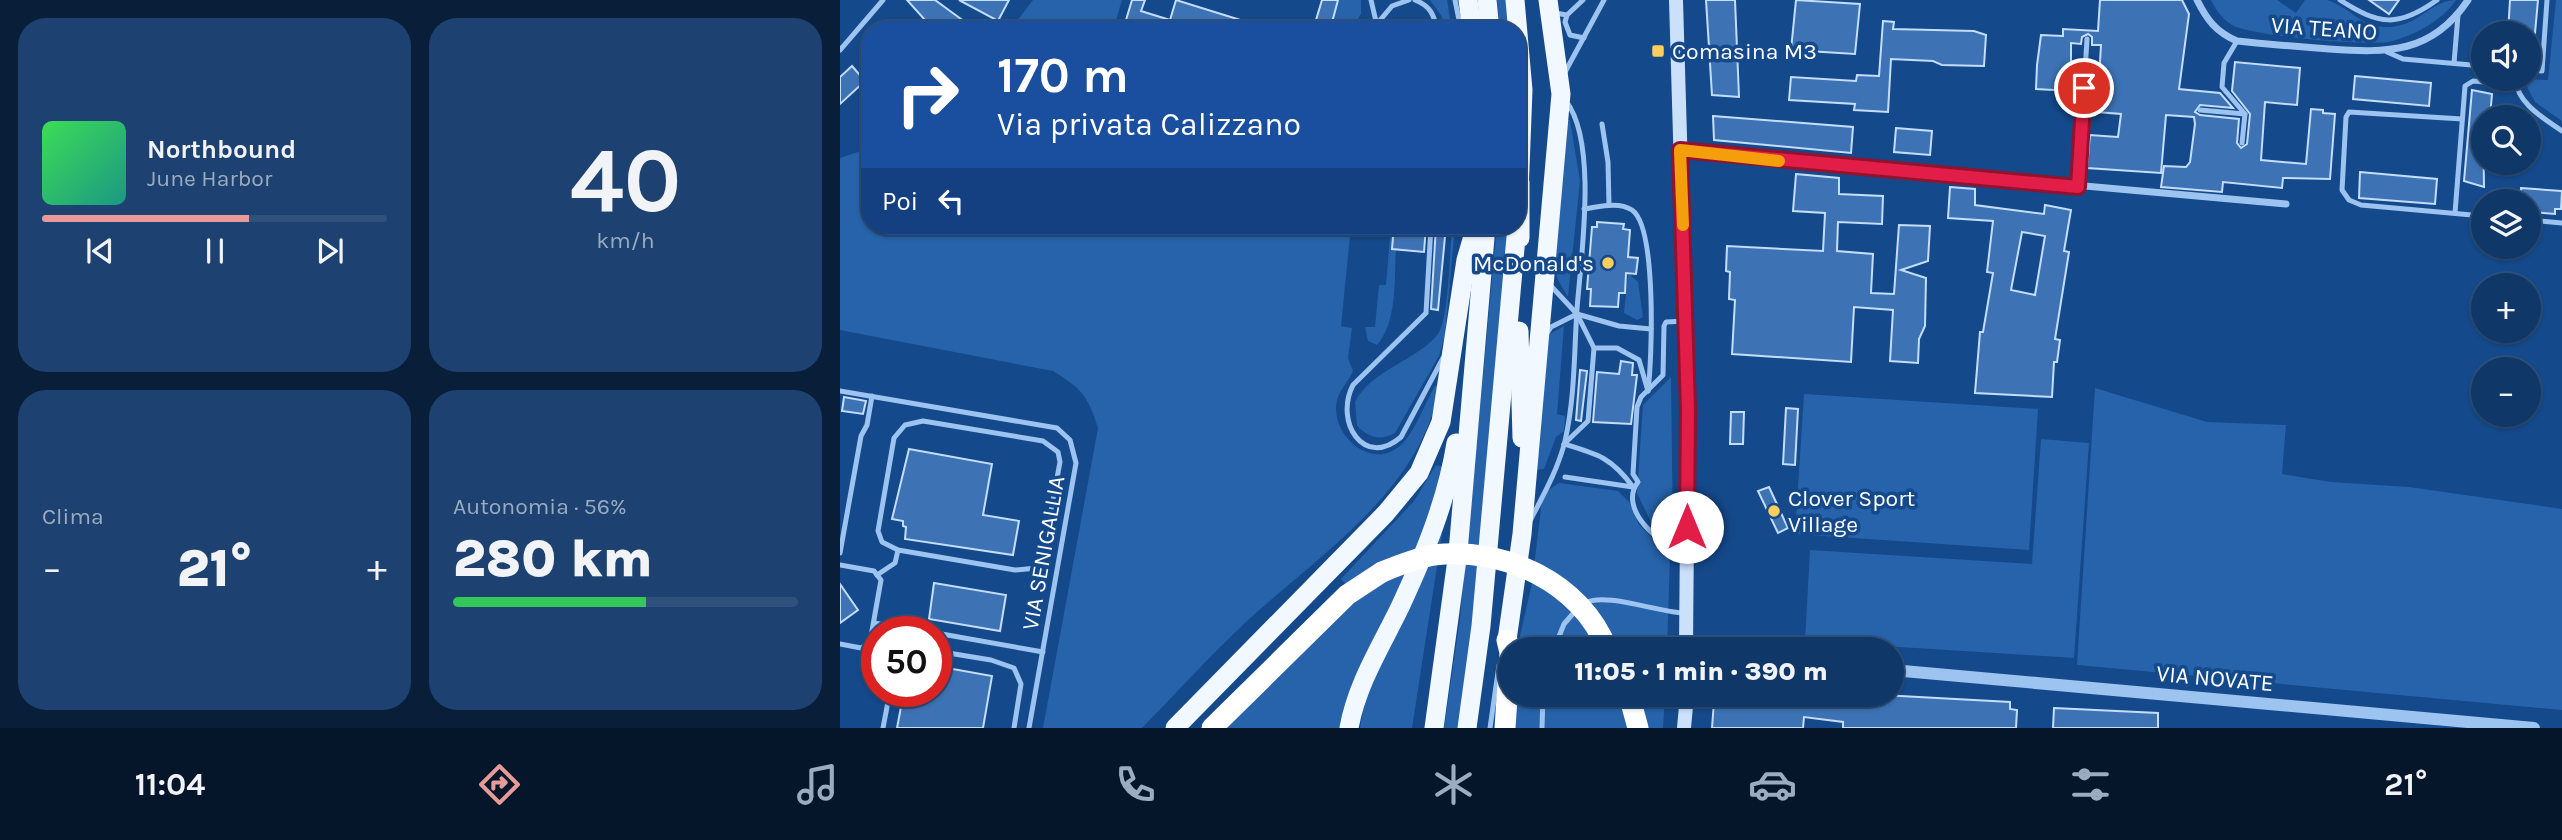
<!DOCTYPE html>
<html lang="it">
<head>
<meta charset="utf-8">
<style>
	:root { --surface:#0f3768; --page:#1d4271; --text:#f1f3f6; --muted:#9bacc0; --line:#2f517c; --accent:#e69b98 }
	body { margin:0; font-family:Karla,sans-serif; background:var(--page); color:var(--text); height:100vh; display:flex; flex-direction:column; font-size:26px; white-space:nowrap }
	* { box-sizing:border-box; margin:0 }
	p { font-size:23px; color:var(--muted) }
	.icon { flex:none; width:38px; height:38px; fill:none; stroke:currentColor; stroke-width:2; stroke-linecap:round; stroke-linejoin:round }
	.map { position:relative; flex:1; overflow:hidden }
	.drawer { display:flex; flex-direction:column; gap:18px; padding:18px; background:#081e39; width:840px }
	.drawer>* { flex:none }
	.hud { position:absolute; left:21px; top:21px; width:665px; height:214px; border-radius:28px; box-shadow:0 2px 5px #0004,0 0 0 2px var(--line); background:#1a4fa0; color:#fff; overflow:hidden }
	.tools { position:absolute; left:1631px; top:21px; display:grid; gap:14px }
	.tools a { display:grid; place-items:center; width:70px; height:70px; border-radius:50%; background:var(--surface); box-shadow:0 2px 5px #0004,0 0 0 2px var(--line); font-size:35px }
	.speed { position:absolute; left:21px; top:616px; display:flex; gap:14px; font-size:35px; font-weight:700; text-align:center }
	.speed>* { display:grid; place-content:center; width:91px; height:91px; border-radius:50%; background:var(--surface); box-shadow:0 2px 5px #0004,0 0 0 2px var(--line); line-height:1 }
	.speed .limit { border:10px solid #d22; background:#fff; color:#111 }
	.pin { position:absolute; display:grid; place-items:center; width:60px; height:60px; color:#fff; margin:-30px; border:4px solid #fff; border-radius:50%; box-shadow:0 2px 7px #0007 }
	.me { position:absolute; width:77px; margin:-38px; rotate:0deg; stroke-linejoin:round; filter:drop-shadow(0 0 5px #0008) }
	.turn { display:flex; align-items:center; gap:24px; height:147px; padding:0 21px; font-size:32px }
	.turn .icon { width:91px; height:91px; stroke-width:2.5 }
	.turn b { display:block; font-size:49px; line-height:60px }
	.then { display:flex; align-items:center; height:66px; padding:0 21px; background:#0003; gap:14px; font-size:26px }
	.big { font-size:52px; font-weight:800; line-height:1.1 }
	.drawer .tile { flex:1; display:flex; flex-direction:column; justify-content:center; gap:10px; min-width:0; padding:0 24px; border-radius:28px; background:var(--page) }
	.drawer .dial { align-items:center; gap:0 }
	.dial b { font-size:91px; line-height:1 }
	.song { display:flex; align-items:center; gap:21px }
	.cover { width:84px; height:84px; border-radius:10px; background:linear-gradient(135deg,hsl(130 70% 55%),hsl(170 70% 35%)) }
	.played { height:7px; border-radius:4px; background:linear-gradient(90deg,var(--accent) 60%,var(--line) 60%) }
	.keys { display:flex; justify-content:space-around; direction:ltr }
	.heat { display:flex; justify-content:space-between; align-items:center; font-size:38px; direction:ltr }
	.charge { height:10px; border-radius:5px; background:linear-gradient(90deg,#34c759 56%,var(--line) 0) }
	.drawer .tiles { flex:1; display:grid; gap:18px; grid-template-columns:repeat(2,1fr) }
	.trip { position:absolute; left:658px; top:637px; width:406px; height:70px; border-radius:35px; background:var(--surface); box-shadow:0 2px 5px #0004,0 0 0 2px var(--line); font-weight:800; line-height:70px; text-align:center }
	.tab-bar { display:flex; height:112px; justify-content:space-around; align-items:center; background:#06162a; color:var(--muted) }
	.tab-bar .icon { width:49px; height:49px }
	.tab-bar .current { color:var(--accent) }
	.tab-bar b { font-size:32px; color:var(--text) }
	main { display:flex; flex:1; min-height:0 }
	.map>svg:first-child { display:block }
</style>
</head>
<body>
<main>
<section class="drawer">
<div class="tiles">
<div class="tile">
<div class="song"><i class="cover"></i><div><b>Northbound</b><p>June Harbor</p></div></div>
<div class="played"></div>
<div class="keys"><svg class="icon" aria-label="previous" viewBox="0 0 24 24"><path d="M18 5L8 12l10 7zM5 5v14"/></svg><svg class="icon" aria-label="pause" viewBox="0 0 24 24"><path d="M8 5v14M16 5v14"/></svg><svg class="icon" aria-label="next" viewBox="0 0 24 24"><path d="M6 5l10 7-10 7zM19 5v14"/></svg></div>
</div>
<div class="tile dial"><b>40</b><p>km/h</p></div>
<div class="tile"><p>Clima</p>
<div class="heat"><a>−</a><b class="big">21°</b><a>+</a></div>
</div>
<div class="tile"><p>Autonomia · 56%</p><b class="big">280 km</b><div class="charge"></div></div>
</div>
</section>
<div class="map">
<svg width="1722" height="728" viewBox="0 0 1722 728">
	<rect width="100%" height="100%" fill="#14498b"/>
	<!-- green -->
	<g fill="#2663aa">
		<polygon points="193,0 282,0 273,30 170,30"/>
		<polygon points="498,0 521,0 521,14 510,30 490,30"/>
		<polygon points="590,0 607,0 612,30 604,30 602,17"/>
		<polygon points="657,0 669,0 672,30 660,30"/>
		<path d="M1371 0H1437L1456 13 1465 0C1472 0 1481 0 1487 0 1510 7 1520 27 1547 27 1579 27 1591 0 1616 0 1602 21 1572 37 1548 42 1525 46 1411 36 1392 25 1382 19 1376 10 1371 0Z"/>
		<polygon points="1716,0 1722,0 1722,121 1695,102 1683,79 1708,80"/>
		<polygon points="726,120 730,120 740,181 728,297 718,280 713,264"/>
		<path d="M30 148V226H511L501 326 512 328 508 358 513 371C509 381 500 389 497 400 489 435 533 474 563 443 576 429 585 403 595 386H599C583 489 479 555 407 621 371 655 337 692 302 728H203L258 428C248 396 242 389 213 371L0 330V158Z"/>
		<path d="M551 226H554L552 247 556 248C554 277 558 321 537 345L528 341 525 327H535L539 285H546Z"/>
		<path d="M612 226H615L605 335 599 356 555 433C540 441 530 438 517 426L515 402C531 370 578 360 598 334 609 319 610 247 612 226Z"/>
		<polygon points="657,226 671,226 628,670 617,728 604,728 620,619"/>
		<polygon points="788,273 798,282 803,317 797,320 784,313"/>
		<polygon points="724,326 717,414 725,416 724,431 716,437 704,469 694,470 707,341 710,334"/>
		<polygon points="831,377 833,536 829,539 812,524 797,493 803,405"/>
		<polygon points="1255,388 1367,422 1446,425 1442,474 1491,482 1569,487 1722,509 1722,710 1237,665"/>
		<polygon points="964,394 1198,409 1189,550 955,534"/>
		<polygon points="1201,439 1249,443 1234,658 965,641 970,550 1192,564"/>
		<polygon points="596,465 604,467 595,501 505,728 387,728 517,598 501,579 574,501"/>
		<polygon points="719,483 778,491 789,502 799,525 830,555 827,649 677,649 692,583 702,500 707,491"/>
		<polygon points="598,533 602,534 572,728 520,728 526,693"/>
		<polygon points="673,695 825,695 823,728 671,728"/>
	</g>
	<!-- building -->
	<g fill="#3d73b4" stroke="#c3ddfb" stroke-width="2" fill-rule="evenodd">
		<polygon points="67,0 95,0 136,30 94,30"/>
		<polygon points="119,0 169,0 158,21"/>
		<polygon points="292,0 305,0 301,11 330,20 336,0 423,27 423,30 283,30"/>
		<polygon points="482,0 498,0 490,30 473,30"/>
		<polygon points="866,0 895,0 899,97 872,95"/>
		<polygon points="956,0 1020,4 1015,54 951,50"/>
		<polygon points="1260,0 1342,0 1349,14 1339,89 1380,93 1393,108 1360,105 1355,112 1360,115 1399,119 1397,143 1401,148 1407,144 1410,114 1392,91 1395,62 1460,68 1457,105 1425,102 1421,160 1466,164 1471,109 1483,110 1483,113 1495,114 1490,179 1443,178 1442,188 1383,182 1382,192 1321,187 1324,166 1346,167 1350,162 1355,124 1354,117 1326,115 1321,173 1247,168 1250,135 1278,137 1281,114 1257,112 1261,45 1252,45 1252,37 1248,34 1242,37 1241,44 1231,43 1231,91 1196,89 1197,65 1201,35 1223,36 1223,29 1258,31"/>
		<polygon points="1529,0 1559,0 1549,14"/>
		<polygon points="1670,0 1698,0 1695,33 1668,33"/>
		<polygon points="1043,21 1054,22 1053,29 1134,31 1146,35 1144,66 1102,65 1093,61 1051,59 1048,112 1014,110 1015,104 949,100 951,77 1016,81 1017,75 1039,76"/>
		<polygon points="12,66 25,81 0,104 0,77"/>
		<polygon points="1515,76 1591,83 1589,106 1513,99"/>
		<polygon points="1632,90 1652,94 1650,117 1643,117 1644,187 1624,181"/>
		<polygon points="873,116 1013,127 1011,153 874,140"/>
		<polygon points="1056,128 1092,131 1090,155 1054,152"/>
		<polygon points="1520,172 1597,179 1595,204 1519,198"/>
		<polygon points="956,174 999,178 999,194 1043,196 1042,224 998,222 997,251 1033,254 1031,293 1054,294 1059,225 1090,226 1088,261 1061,270 1086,278 1085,326 1079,339 1078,363 1050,361 1053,310 1014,307 1011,362 892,354 895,300 889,299 890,272 886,271 887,246 983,251 985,213 953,211"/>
		<path d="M1110 187 1135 189V205L1204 214 1205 205 1231 210 1224 251 1229 252 1215 339 1220 340 1217 362H1214L1212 397 1135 393 1140 332H1143L1153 273 1147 272 1153 221 1108 218ZM1182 232 1205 236 1195 295 1171 290Z"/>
		<polygon points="1681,188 1722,191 1721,209 1715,209 1715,214 1689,212 1689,201 1680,201"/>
		<polygon points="757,222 784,224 783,229 790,230 788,257 798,258 796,274 786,273 785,293 779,293 778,307 750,306 751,289 747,289 752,227 757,227"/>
		<polygon points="554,226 586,226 584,252 552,249"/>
		<polygon points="596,226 606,226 598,310 591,309"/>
		<polygon points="781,361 793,363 792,375 797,375 791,424 753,422 757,372 779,374"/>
		<polygon points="740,370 747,371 741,421 736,420"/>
		<polygon points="4,397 26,401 23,414 2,411"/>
		<polygon points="946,408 958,409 955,465 943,464"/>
		<polygon points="891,412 904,412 903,444 890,444"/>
		<polygon points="69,449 152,464 143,515 179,521 173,555 65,539 66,527 63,526 63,521 52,519"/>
		<polygon points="929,487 948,528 938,533 918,491"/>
		<polygon points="94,583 166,595 160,631 89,619"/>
		<polygon points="0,584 18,610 0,623"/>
		<polygon points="96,666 152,676 143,728 57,728 64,691 96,691"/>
		<polygon points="887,695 1042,695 1170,702 1170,709 1177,710 1176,728 1003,728 1003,722 964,717 963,728 872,728 874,701 887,702"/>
		<polygon points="1214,708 1318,713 1318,728 1213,728"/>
	</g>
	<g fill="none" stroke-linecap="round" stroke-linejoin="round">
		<!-- service -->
		<g stroke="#9dc3f0" stroke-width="5">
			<polyline points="531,0 538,30"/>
			<path d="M575 0C590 6 594 14 597 30"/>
			<polyline points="615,0 621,30"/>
			<path d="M1500 0C1539 25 1558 28 1597 0"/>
			<polyline points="715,13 727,15 743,0"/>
			<polyline points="727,15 725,22 730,35 744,38"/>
			<polyline points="536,25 552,6 569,0"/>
			<polyline points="1397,41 1384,63 1382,87 1405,114 1402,143"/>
			<polyline points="0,50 43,0"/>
			<polyline points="1547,52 1563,59 1643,66"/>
			<polyline points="1614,63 1618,15"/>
			<polyline points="1689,70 1702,71 1707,0"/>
			<polyline points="724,74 764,0"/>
			<path d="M1676 79C1676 103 1705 119 1722 131"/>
			<polyline points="1360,110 1405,114"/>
			<polyline points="1622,119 1509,112 1506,117 1502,190 1509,200 1521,205 1643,216"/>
			<polyline points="762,124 768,162 769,205"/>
			<polyline points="1238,187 1247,39"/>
			<path d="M744 209C759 207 778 201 792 210 817 227 812 360 808 391"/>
			<polyline points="1615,213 1625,86 1633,81 1676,85"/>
			<polyline points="1689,220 1722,223"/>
			<path d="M591 226 586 313 513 385C494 422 524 469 561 437L603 358"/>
			<polyline points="711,286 737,314 754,348 748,421 724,444"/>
			<polyline points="737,314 779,326 811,329"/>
			<path d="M845 321 826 322 824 326 823 375 801 397 797 407 793 474 798 482C777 509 821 548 847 551"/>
			<polyline points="706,335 711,327 737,314"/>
			<polyline points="754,348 777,348 799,360 808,391"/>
			<polyline points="0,391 217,428 230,440 236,463 189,728"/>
			<polygon points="83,421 203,441 218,452 220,462 202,560 197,568 175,570 58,550 42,542 38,531 54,438 65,425"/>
			<path d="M724 444C758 454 772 458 793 487"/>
			<polyline points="725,477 793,487"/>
			<path d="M691 519C704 494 718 469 725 441 735 397 734 354 737 309 741 256 758 143 726 101"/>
			<polyline points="0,553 21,436 27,425 32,396"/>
			<polyline points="0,565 34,571 41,580 30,642 21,648 0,644"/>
			<polyline points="37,575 55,563 58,550"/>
			<path d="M745 603C765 592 817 612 844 613"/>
			<polyline points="34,623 86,632"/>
			<polyline points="96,633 203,652"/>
			<polyline points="26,645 37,660"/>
			<polyline points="714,649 724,624 737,609"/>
			<polyline points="96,651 151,660 174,668 181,684 174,728"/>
			<polyline points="43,728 50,691"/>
			<polyline points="650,728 659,665"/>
			<polyline points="702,728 703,695"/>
		</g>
		<!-- minor -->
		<g stroke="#9dc3f0" stroke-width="7">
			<path d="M1357 0C1367 20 1376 32 1397 41 1428 44 1458 47 1489 49 1547 53 1592 54 1628 0"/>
			<polyline points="841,150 1446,204"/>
		</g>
		<!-- tertiary -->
		<polyline stroke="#9dc3f0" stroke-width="12" points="1052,670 1694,728"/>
		<!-- secondary -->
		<g stroke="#cae0fb" stroke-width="14">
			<polyline points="836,0 848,409 846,649"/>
			<polyline points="844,728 847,695"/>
		</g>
		<!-- trunk -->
		<g stroke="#f2f8ff" stroke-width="19">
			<polyline points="628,0 632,30"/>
			<polyline points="647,0 650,30"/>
			<polyline points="675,0 683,90 679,194"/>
			<polyline points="680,238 680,182"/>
			<polyline points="679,331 682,438"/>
			<polyline points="667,640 682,534 721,94 708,0"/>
			<polyline points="335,728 546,513 579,473 601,422 626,260 636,226"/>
			<path d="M509 728C517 683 542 645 561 605 585 553 607 500 616 443"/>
			<polyline points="594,728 618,552 646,226"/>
			<polyline points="627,728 641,626 677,226"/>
		</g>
		<!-- motorway -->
		<g stroke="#fff" stroke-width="21">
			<polyline points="789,695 798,728"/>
			<polyline points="372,728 507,595 542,572"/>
			<polyline points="665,728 670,653 667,640"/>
		</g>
		<!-- motorway-bridge -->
		<path stroke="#fff" stroke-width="21" d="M542 572C559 565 577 558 594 555 663 546 742 583 767 649"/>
	</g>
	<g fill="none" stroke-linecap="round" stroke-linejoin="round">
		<!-- route casing -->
		<g stroke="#92132f" stroke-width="18">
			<polyline id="route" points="847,527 848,409 840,150 1238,187 1244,88"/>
		</g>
		<!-- route -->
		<use href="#route" stroke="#e11d48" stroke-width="12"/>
		<!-- slow -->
		<polyline stroke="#f59e0b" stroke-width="12" points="843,225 840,150 939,161"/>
	</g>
	<!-- markers -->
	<g fill="#ffce5b" stroke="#14498b" stroke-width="2.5">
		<rect x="811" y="44" width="14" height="14" rx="3.5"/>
		<circle cx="768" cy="263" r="7"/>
		<circle cx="934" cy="511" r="7"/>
	</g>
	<g text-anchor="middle" stroke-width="7" stroke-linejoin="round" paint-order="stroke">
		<!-- street labels -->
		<g font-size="23" fill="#fff" stroke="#14498b">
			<text transform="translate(1484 28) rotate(4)" y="8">VIA TEANO</text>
			<text transform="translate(203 553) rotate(-80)" y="8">VIA SENIGALLIA</text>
			<text transform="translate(1375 678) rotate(5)" y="8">VIA NOVATE</text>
		</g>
		<!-- poi labels -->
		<g font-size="23" fill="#fff" stroke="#14498b" text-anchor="start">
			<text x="832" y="59">Comasina M3</text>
			<text x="754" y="271" text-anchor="end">McDonald's</text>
			<text x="948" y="506">Clover Sport<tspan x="948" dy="26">Village</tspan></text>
		</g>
	</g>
</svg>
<div class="tools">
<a><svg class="icon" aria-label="sound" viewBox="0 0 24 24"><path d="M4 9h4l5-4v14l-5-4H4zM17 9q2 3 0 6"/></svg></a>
<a><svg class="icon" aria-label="search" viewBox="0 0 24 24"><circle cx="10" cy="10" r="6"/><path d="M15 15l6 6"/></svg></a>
<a><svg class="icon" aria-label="layers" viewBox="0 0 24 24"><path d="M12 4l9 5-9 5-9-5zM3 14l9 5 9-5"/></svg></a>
<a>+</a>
<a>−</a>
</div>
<div class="speed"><div class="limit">50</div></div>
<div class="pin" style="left:1244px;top:88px;background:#d93025"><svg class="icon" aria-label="arrive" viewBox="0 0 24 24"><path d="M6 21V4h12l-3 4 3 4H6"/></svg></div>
<svg class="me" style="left:847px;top:527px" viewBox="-20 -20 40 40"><circle r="19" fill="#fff"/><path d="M0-13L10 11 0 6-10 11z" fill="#e11d48"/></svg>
<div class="trip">11:05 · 1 min · 390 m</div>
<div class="hud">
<div class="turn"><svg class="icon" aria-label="right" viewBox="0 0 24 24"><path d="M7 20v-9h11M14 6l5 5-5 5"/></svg><div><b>170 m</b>Via privata Calizzano</div></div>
<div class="then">Poi<svg class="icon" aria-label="left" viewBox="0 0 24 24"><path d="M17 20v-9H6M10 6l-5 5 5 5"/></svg></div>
</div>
</div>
</main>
<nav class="tab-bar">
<b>11:04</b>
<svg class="icon current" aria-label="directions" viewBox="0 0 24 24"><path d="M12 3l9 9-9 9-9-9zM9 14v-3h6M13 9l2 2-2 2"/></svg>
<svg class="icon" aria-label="music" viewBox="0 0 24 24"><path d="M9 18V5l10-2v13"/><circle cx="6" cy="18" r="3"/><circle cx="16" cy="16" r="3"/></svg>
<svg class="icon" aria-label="phone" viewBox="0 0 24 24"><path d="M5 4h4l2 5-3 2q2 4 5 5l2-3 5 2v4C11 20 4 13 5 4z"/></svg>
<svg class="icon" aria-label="climate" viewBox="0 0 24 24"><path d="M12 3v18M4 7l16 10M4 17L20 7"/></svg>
<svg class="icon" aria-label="car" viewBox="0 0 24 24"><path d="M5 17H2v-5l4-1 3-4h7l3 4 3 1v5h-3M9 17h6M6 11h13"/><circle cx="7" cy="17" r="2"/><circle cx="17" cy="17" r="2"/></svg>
<svg class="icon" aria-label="filters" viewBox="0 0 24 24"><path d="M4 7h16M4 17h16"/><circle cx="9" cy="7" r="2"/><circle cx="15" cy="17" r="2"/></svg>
<b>21°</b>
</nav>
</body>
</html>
